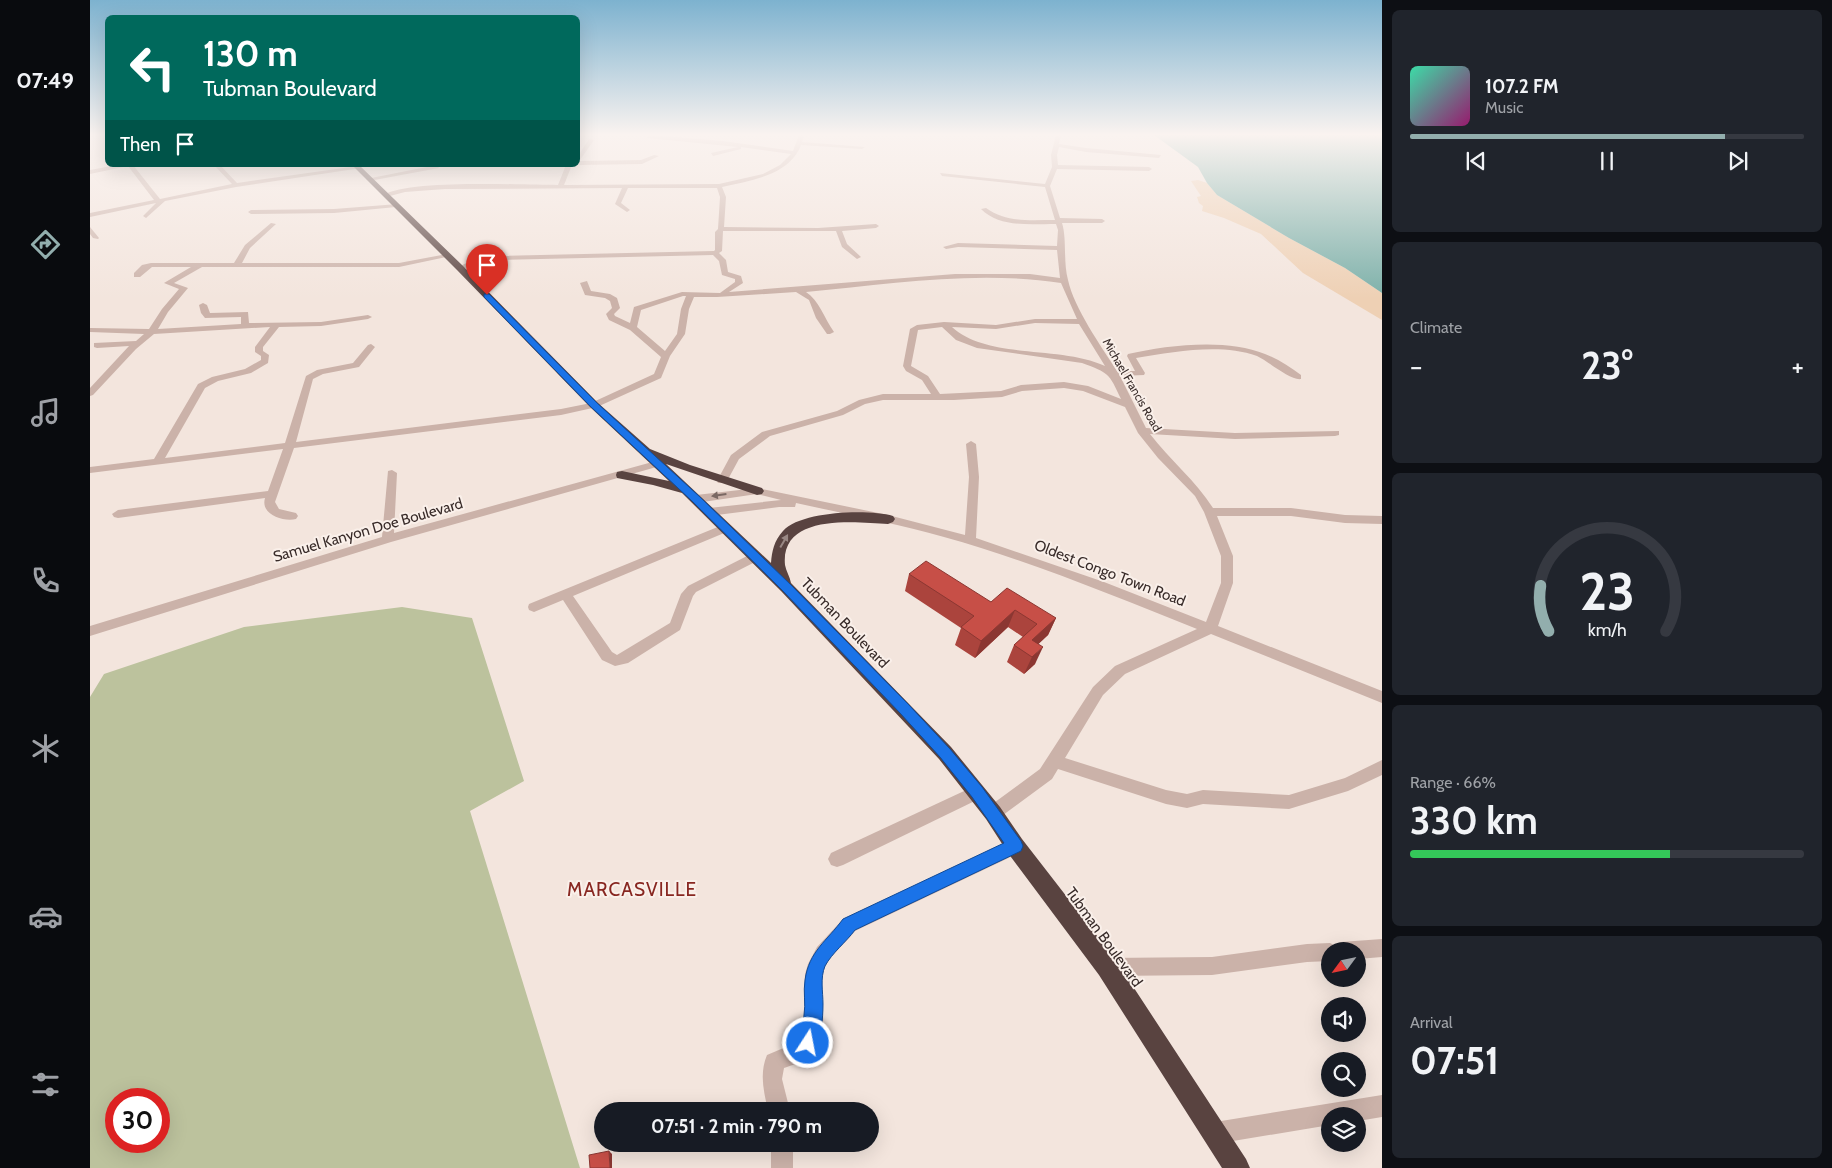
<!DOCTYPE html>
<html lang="en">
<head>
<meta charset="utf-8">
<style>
	:root { --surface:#171b24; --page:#20242c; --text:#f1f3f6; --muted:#9ea1a6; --line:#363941; --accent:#92aead }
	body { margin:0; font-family:Cabin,sans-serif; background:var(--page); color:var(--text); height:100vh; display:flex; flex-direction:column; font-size:19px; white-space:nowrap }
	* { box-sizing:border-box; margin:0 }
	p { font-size:16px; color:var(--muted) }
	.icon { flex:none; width:28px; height:28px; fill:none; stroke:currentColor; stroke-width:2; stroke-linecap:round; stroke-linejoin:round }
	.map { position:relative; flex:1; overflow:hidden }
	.panel { display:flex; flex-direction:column; gap:10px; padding:10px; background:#0d0f14; width:450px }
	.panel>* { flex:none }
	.banner { position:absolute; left:15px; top:15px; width:475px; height:152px; border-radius:8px; box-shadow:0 5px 20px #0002; background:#00695c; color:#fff; overflow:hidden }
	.needle { width:32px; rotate:237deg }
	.controls { position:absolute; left:1231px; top:942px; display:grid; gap:10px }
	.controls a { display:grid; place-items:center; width:45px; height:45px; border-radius:50%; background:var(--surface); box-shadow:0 5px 20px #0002; font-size:25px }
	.speed { position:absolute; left:15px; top:1088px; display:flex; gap:10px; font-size:25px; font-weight:700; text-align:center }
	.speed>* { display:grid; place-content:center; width:65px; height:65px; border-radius:50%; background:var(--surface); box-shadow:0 5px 20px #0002; line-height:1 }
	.speed .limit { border:8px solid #d22; background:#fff; color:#111 }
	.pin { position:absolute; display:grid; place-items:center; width:42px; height:42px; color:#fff; margin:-51px -21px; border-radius:50% 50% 50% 0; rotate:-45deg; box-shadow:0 0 5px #0007 }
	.pin .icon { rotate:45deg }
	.me { position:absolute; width:55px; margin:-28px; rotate:11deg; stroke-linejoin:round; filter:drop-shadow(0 0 4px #0008) }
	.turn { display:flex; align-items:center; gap:18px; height:105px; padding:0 15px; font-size:22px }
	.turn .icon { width:65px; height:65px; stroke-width:2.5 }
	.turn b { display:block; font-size:35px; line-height:42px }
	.then { display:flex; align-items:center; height:48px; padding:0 15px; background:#0003; gap:10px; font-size:19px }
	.big { font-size:38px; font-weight:700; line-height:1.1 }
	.panel .tile { flex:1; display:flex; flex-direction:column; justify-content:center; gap:8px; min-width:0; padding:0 18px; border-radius:8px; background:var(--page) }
	.panel .dial { align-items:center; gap:0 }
	.dial svg { height:130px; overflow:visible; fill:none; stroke:var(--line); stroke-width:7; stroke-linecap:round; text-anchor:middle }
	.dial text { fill:var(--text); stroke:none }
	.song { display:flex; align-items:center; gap:15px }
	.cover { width:60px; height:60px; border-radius:8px; background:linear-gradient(135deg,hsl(160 70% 55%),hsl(320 70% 35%)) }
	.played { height:5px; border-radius:2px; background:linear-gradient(90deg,var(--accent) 80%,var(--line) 80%) }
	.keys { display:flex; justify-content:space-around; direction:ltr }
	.heat { display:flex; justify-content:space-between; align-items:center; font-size:28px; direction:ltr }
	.charge { height:8px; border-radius:4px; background:linear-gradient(90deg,#34c759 66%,var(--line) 0) }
	.trip { position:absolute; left:504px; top:1102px; width:285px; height:50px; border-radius:25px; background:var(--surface); box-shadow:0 5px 20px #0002; font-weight:700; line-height:50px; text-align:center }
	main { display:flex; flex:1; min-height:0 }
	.tabs { display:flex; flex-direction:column; width:90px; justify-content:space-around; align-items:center; background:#090b0e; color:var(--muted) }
	.tabs .icon { width:35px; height:35px }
	.tabs .on { color:var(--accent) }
	.tabs b { font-size:22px; color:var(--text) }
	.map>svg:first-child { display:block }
</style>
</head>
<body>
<main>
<nav class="tabs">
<b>07:49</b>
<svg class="icon on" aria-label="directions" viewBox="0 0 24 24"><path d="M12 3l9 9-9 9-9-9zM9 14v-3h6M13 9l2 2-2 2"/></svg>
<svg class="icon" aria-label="music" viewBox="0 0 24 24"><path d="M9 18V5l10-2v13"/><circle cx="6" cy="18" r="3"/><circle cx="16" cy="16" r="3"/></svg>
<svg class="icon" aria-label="phone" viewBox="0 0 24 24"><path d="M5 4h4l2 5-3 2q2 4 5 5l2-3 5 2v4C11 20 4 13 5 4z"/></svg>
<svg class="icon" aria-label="climate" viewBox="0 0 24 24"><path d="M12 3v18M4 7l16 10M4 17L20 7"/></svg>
<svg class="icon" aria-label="car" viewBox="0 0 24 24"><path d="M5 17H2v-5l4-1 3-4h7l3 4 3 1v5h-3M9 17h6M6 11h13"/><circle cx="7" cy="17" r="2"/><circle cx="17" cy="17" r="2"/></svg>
<svg class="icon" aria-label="filters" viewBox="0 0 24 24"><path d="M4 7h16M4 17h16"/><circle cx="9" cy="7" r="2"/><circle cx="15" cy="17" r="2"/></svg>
</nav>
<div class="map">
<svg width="1292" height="1168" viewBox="0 0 1292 1168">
	<rect width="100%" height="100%" fill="#f3e5dd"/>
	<!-- green -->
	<path fill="#bcc29d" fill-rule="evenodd" d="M312 607 382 618 434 781 380 811 490 1168H0V697L14 674 154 627ZM26 1099H69V1141H26Z"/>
	<!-- sand -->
	<polygon fill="#eed0b4" points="1108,180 1117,183 1127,195 1199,238 1255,268 1292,293 1292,320 1213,273 1171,234 1134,218 1112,211 1113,206 1109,203 1107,197 1111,196 1101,181"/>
	<!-- water -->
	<polygon fill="#7cb0a9" points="1064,135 1292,135 1292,293 1255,268 1199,238 1127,195 1117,183 1108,167"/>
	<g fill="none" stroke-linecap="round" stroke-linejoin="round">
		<!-- minor -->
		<g fill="#cbb2a9" fill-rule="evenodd">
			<path d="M559 135 633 141 703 151 709 135H714L712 142 775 147 772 149 711 145C699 176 661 180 632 187L636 197 634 227 728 228 786 224 789 226 786 228 752 231 757 244 771 257 767 259 752 247 746 231H633L632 251 629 253 636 260 638 272 651 276 653 283 639 292 865 274H940L970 278 967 250 868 247 856 249 853 247 868 243 967 246 968 230 966 224C941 224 910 228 891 209L896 208C917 223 940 220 965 220L955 187 852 176 850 173 955 184 962 167 961 155 966 135H971L969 144 996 148 1071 155 1069 158 996 152 969 147 967 155 968 165 1059 167 1062 169 1059 171 967 169 960 186 970 218 1012 219 1015 221 1012 223H972C977 238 973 262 978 280 984 308 1011 346 1027 371H1045L1037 356 1038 354C1077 345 1137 338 1175 354 1188 359 1200 367 1211 375V379C1201 381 1178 361 1167 356 1130 343 1084 352 1046 358L1055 373 1054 375 1030 376 1056 428 1145 433 1249 431V435L1245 436 1145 439 1060 434C1080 460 1106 481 1123 508H1201L1255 515 1292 516V524L1255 523 1201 516H1127L1143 556V583L1128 626 1292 691V703L1121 634 1035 674 1013 695 975 758 1076 790 1097 794 1113 790 1199 795 1255 778 1292 760V775L1258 791 1199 809 1113 804 1097 808 1076 804 968 769 962 779 909 818 903 821 897 818 895 813 897 808 950 769 1003 687 1025 666 1107 629C1024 596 940 561 854 537 805 523 755 514 706 503L705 507H689L619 516 613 512 619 508 691 500 667 494 606 503 600 499 606 495 667 488 798 515 875 535 879 477 876 444 881 441 886 444 889 477 886 538 1014 582 1116 622 1131 583V556L1114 512 1105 496 1068 458 1048 433 1035 407 993 391 974 388 932 391 912 397 864 400H793L775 404 753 415 680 436 649 459 636 483H628L627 481 641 455 672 432 747 411 769 400 793 394H841L832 380 816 371 813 366 820 329 827 325 854 322 906 325 945 319H987L971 283C887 270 800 284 716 292 729 300 734 318 744 332L740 334H737L726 318 719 300 706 292 627 297H604L599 309 595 334 580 356 571 378 507 407 471 415 204 448 185 502 189 509 206 513 208 516 206 519C194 522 170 515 175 498L28 518 24 517 22 514 28 510 178 491 193 449 0 473V467L64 459 108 384 122 377 155 369 171 360V356L165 352V347L180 327 64 334 46 349 3 395 0 396V388L39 346 7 348 4 347V343L46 341 54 334 0 332V328L59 329 72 309 89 289 74 283 101 267H62L50 277H44V273L52 265 61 263H144L155 245 181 223 186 224 160 248 152 263H309L357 254 361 256 309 267H112L84 283 98 288 78 312 68 329 151 324V317L115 318 111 313 109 305 113 303 117 305 120 313 158 312 159 323 231 322 278 315 282 317 278 319 231 326 189 327 173 347V351L179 355 178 363 161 373 128 381 115 388 75 458 195 443 216 376 227 370 263 363 278 345 281 344 285 347 269 367 233 374 223 379 206 442 471 409 501 403 564 374 571 357 540 330 519 320 516 314 522 308 520 301 515 298 495 295 490 283 497 281 501 291 520 294 527 298 530 308 524 314 525 316 540 323 544 307 592 292 630 293 645 282V279L632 275 629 261 623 255 408 260 389 263 370 270 366 268 385 259 408 256 624 251 625 250V232L628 229 630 197 627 188H538L531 203 540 210 537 212 525 204 532 188 355 189 315 192 296 197 293 195C320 179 432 185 468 185L476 165H482L474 185 629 184 673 174 690 165 701 154 651 147V149L623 156 621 153 648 147 557 138ZM593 296H596L591 309 587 334 575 351 547 327 551 310ZM945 323 989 324 1015 366C970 345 898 360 862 327L906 329ZM852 327 866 340 887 348 992 363C1019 373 1019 373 1031 399L998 386 974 382 931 385 911 391 850 394 838 376 821 366 828 330Z"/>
			<polygon points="499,139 504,140 490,160 488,161 488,156"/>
			<polygon points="564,155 569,156 552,164 488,165 488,161 551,160"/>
			<polygon points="27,165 43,165 70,199 142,184 124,165 130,165 147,183 268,166 271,168 146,187 75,201 56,218 53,216 66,203 0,217 0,213 64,200 38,166 0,174 0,170"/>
			<polygon points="347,165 349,168 279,181 276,179"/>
			<polygon points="308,204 306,207 244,213 161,214 158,212 161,210 244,209"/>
			<polygon points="0,227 9,238 8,239 3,238 0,234"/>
			<polygon points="566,461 571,464 570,466 301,542 0,636 0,626 292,537 298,471 302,470 307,473 304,533"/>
			<polygon points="635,524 639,525 641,528 639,531 483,596 522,652 527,655 580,623 591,594 598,586 661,554 669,554 671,557 669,560 606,592 603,596 590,630 538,663 525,666 512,660 473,600 444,612 439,610 438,607 439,604"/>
			<polygon points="887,785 893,787 895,792 893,797 753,865 747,867 741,865 738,859 741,853"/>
			<path d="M925 838 931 840 933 846 931 852 765 931C756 943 741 954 735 967 724 995 746 1035 719 1057 712 1063 702 1065 694 1068L692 1079 700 1111H678C674 1092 669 1074 677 1055L703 1044 711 1036 714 1021 715 974 718 964 727 947 753 919Z"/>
			<polygon points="1292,939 1292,957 1268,959 1268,951 1240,951 1240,961 1217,962 1122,975 1017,976 1010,974 1008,967 1010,960 1017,958 1122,957 1217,944 1240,943 1244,945 1251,942"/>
			<polygon points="1292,1095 1292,1117 1268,1121 1268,1116 1240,1116 1240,1125 1125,1144 1117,1141 1114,1133 1117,1125 1125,1122"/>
			<rect x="681" y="1144" width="22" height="24"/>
		</g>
		<!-- highway -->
		<path fill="#594340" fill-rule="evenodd" d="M262 165H269L373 266 508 403 560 449 600 465 672 488 674 491 672 494 667 495 576 464 681 563C682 551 684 541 693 531 711 511 778 509 803 516L805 519 803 522 798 524C765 522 690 513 695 565 696 571 700 577 701 583L861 747 910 807 932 839 1025 959 1156 1159 1160 1168H1132L1009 975 918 853 896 819 849 759 691 591 592 493 563 485 527 478 526 475 527 472 532 471 579 481 500 407 367 270Z"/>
	</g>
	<!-- wall -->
	<polygon fill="#ab443d" points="819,574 901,602 966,618 958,635 948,644 945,664 934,674 917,662 924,645 933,637 918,627 885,658 865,645 871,628 815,591"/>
	<!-- shaded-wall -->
	<g fill="#8b3732">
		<polygon points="925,610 918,627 885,658 891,641"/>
		<polygon points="966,618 958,635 938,654 942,640"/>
		<polygon points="953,647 945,664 934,674 942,657"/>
		<polygon points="519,1151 522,1154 522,1168 520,1168"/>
	</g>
	<!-- building -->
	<g fill="#c74f47" stroke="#8b3732">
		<polygon points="836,561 901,602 917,588 966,618 942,640 953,647 942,657 924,645 947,624 925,610 891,641 871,627 884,616 819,574"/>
		<polygon points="519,1151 520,1168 500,1168 499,1155"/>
	</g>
	<!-- one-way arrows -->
	<defs><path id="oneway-solid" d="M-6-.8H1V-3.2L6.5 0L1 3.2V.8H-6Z" transform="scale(1.25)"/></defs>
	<use fill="#7a6863" href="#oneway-solid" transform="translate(629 495) rotate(172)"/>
	<use fill="#998884" href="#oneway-solid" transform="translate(694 541) rotate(-60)"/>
	<!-- sky -->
	<linearGradient id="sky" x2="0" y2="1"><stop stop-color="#7db2cf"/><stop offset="0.45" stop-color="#faf3f0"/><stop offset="1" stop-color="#faf3f0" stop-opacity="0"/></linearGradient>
	<rect width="1292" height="299" fill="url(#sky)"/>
	<!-- route -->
	<path fill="#1a73e8" stroke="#114b97" d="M394 294H399L507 403 610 497 700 584 819 705 860 749 892 787 931 841 933 846 931 851 765 930C756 942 742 953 735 966 730 978 733 992 733 1004 733 1020 731 1035 725 1049L718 1052 712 1049C708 1040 713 1026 714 1015 716 1004 713 992 715 980 719 951 737 941 753 919L914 843 882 797 850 757 810 713 692 590 603 502 501 407 394 297Z"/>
	<g text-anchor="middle" stroke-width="4" stroke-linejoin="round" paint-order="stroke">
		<!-- far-street labels -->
		<g font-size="12" fill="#382b29" stroke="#faf0ea">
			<text transform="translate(1042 385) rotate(60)" y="4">Michael Francis Road</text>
		</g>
		<!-- street labels -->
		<g font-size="15" fill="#382b29" stroke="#faf0ea">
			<text transform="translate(278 530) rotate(-16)" y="5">Samuel Kanyon Doe Boulevard</text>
			<text transform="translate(1020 573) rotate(21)" y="5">Oldest Congo Town Road</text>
			<text transform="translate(755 623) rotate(46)" y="5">Tubman Boulevard</text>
			<text transform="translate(1014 937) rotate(54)" y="5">Tubman Boulevard</text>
		</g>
		<!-- near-neighbourhood labels -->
		<g font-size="19" letter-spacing="1" fill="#882721" stroke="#faf0ea">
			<text x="542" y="896">MARCASVILLE</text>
		</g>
	</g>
</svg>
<div class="controls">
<a><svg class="needle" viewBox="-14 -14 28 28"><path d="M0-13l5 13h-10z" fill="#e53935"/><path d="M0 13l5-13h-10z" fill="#9ea1a6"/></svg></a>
<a><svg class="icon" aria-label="sound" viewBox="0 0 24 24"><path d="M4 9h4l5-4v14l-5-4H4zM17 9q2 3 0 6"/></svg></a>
<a><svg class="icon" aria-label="search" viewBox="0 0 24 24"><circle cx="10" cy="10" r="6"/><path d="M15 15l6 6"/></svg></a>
<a><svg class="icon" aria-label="layers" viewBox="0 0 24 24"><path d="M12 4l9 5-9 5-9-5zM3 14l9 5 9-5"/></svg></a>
</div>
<div class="speed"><div class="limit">30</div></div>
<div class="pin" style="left:397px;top:295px;background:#d93025"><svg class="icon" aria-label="arrive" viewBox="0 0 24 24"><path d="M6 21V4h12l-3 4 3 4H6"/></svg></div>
<svg class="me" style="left:718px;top:1043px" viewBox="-20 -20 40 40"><circle r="17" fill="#1a73e8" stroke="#fff" stroke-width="3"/><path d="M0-11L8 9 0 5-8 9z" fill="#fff"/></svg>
<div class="trip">07:51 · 2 min · 790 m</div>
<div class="banner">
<div class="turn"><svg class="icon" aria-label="left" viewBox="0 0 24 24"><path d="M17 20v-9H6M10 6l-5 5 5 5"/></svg><div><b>130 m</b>Tubman Boulevard</div></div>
<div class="then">Then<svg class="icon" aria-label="arrive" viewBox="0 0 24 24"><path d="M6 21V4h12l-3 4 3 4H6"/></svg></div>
</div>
</div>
<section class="panel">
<div class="tile">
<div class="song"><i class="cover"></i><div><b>107.2 FM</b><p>Music</p></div></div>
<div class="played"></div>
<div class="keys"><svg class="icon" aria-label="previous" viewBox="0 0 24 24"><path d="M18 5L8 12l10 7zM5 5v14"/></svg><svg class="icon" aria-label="pause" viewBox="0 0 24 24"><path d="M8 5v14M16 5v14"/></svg><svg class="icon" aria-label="next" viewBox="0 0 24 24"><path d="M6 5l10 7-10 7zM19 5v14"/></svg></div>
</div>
<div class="tile"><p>Climate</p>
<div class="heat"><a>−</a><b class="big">23°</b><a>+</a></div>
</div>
<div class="tile dial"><svg viewBox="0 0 100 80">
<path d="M14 69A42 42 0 1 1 86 69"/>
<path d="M14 69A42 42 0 0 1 9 41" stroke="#92aead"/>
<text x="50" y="56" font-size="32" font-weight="700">23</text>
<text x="50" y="72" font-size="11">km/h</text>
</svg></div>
<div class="tile"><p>Range · 66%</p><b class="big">330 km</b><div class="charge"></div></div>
<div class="tile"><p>Arrival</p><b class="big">07:51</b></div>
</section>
</main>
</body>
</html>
